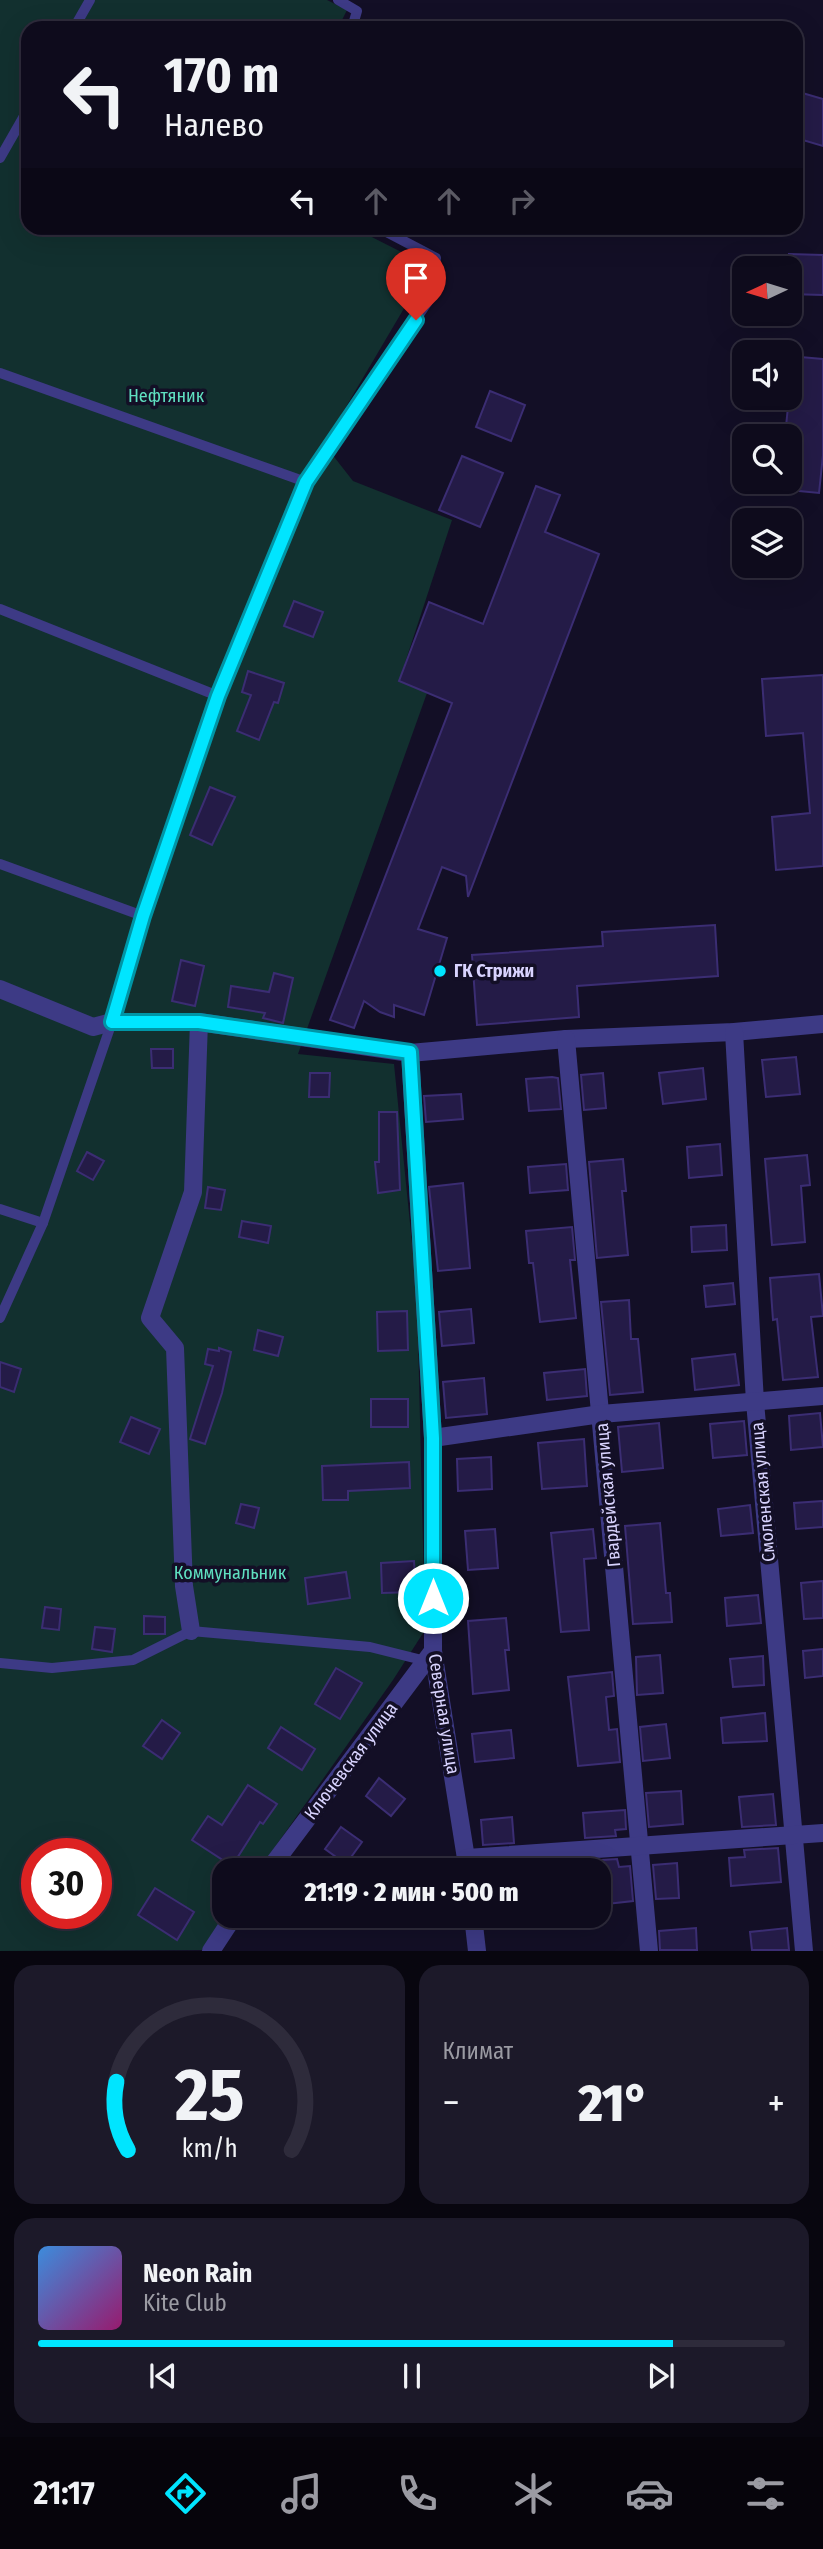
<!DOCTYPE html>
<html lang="ru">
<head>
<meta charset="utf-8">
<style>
	:root { --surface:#0e0b1c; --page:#1c1929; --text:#f1f3f6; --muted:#9b9ba3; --line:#2e2b3b; --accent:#00e5ff }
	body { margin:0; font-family:"Fira Sans Condensed",sans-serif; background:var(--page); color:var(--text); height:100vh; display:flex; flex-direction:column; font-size:26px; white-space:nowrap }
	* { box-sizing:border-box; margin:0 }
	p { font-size:23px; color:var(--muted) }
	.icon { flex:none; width:38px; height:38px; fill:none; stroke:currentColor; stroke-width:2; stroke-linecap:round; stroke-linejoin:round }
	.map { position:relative; height:1951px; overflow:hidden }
	.drawer { display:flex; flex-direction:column; gap:14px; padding:14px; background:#08060f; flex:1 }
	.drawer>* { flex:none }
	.guide { position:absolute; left:21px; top:21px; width:782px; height:214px; border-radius:21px; box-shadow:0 7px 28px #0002,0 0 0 2px var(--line); background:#0e0b1c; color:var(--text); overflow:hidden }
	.needle { width:46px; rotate:266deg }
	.tools { position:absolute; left:732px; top:256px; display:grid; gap:14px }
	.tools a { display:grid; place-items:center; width:70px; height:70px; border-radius:14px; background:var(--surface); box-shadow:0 7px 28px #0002,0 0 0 2px var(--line); font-size:35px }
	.speed { position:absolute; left:21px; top:1838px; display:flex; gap:14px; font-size:35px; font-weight:700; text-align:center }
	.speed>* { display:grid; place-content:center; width:91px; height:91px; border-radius:50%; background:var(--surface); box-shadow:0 7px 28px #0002,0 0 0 2px var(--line); line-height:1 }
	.speed .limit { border:10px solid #d22; background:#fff; color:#111 }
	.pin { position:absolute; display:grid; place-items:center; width:60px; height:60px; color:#fff; margin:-72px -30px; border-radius:50% 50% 50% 0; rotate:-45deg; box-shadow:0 0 7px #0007 }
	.pin .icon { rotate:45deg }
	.me { position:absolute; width:77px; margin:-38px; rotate:0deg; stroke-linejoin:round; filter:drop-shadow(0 0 5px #0008) }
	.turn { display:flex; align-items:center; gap:24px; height:147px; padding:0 28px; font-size:32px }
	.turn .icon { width:91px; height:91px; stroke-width:2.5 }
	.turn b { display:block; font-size:49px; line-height:60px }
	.lanes { display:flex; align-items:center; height:66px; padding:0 28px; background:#0003; justify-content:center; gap:35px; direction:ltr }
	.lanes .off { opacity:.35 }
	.big { font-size:52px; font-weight:800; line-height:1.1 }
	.drawer .tile { flex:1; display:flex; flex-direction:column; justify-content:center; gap:10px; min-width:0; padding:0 24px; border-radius:21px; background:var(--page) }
	.drawer .dial { align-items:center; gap:0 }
	.dial svg { height:182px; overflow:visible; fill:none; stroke:var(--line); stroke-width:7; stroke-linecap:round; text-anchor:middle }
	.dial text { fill:var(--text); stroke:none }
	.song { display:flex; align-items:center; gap:21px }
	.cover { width:84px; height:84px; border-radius:10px; background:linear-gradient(135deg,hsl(210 70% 55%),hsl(320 70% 35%)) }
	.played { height:7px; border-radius:4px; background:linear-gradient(90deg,var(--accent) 85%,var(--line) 85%) }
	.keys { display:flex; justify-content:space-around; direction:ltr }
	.heat { display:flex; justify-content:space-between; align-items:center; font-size:38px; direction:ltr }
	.drawer .tiles { flex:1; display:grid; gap:14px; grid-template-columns:1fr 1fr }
	.tile:last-child { grid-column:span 2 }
	.trip { position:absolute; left:212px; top:1858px; width:399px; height:70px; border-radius:21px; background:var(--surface); box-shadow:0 7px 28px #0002,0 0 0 2px var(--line); font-weight:800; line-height:70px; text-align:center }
	.tabs { display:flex; height:112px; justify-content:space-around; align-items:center; background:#06040b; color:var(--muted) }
	.tabs .icon { width:49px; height:49px }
	.tabs .on { color:var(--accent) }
	.tabs b { font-size:32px; color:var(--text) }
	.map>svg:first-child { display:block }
</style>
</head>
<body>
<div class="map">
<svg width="823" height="1951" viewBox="0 0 823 1951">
	<rect width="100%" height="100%" fill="#130f26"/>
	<!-- green -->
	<path fill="#12302f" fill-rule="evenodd" d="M0 0H327L347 10 338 28H28V228H354L429 266 324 444 353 481 452 520 399 681 427 693 298 1054 394 1064 417 1293 425 1630 393 1680 258 1871H224V1916H226L202 1950 0 1951ZM37 1853H96V1913H37Z"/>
	<!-- building -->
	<g fill="#241b47" stroke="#3b2d73" stroke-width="2">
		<polygon points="799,92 823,99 823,146 796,138 796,101"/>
		<polygon points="789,254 823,255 823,295 789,294"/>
		<polygon points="789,356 823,359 823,455 819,493 789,490 789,436 785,436 789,397"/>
		<polygon points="490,391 525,405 511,441 476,427"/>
		<polygon points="462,456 503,473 480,527 439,510"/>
		<polygon points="536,486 560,495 545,532 599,554 468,897 466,876 442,867 418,929 447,938 424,1015 394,1005 394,1017 380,1012 364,1001 354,1028 330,1020 452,703 399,681 429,602 483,624"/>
		<polygon points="294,601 323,612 313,637 284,626"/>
		<polygon points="248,671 284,683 278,703 274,702 259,740 237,731 251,695 242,692"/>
		<polygon points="823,675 823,866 776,870 772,817 810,813 803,733 766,736 762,679"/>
		<polygon points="210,787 235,797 212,845 190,835"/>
		<polygon points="715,925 718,976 577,986 579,1017 477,1025 472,955 603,946 602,932"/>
		<polygon points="181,960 204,966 195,1006 172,1001"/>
		<polygon points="274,973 293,978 283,1023 263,1018 265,1013 228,1007 231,986 269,992"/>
		<polygon points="151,1049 173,1049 173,1068 152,1068"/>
		<polygon points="796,1057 800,1094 766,1097 762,1060"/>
		<polygon points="703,1068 706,1099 663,1104 659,1073"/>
		<polygon points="310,1073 330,1073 329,1097 309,1097"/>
		<polygon points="603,1073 606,1108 584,1110 581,1075"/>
		<polygon points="552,1077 558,1078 561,1109 529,1111 526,1079"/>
		<polygon points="461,1094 463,1119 426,1122 424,1096"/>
		<polygon points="379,1112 397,1112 400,1190 378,1193 375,1162 379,1162"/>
		<polygon points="720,1144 722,1175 689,1178 687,1147"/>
		<polygon points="87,1152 104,1161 93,1180 77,1171"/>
		<polygon points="807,1155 810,1185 801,1186 805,1242 772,1245 765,1159"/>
		<polygon points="623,1159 626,1191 622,1191 628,1255 597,1258 589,1162"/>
		<polygon points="566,1164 568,1190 530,1193 528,1167"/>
		<polygon points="463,1183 470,1268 438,1271 429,1187"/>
		<polygon points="208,1187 225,1190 221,1210 205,1208"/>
		<polygon points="242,1221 271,1226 268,1243 239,1237"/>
		<polygon points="726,1225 727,1250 692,1252 691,1227"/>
		<polygon points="572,1227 575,1260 570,1260 576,1318 540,1322 533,1263 529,1263 526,1231"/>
		<polygon points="819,1274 823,1316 811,1317 818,1377 783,1380 777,1319 773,1320 770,1278"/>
		<polygon points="733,1283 735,1304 706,1307 704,1286"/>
		<polygon points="629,1300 631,1339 638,1339 643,1392 610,1395 601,1302"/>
		<polygon points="471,1309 474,1343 442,1346 439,1312"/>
		<polygon points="407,1311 408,1350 378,1351 377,1312"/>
		<polygon points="258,1330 283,1337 278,1356 254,1350"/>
		<polygon points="219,1348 231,1352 222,1393 205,1444 190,1439 213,1366 205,1364 208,1349 219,1351"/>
		<polygon points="735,1354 739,1385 695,1390 692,1359"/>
		<polygon points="0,1362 21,1369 14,1392 0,1387"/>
		<polygon points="585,1369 587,1396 547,1400 544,1373"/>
		<polygon points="484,1378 487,1414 446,1418 443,1382"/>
		<rect x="371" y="1399" width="37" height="28"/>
		<polygon points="820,1413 823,1447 791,1450 789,1416"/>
		<polygon points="131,1417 160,1429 149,1454 120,1442"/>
		<polygon points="744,1421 747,1455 713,1458 710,1424"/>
		<polygon points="659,1423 663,1468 622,1472 618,1427"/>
		<polygon points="584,1439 587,1486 542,1489 538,1443"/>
		<polygon points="491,1457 492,1489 458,1491 457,1459"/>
		<polygon points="409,1462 410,1488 348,1491 348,1500 323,1500 322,1466"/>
		<polygon points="823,1501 823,1527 796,1529 794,1503"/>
		<polygon points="241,1504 259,1508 254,1528 236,1523"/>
		<polygon points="750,1505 753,1533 721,1536 718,1509"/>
		<polygon points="660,1523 666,1593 670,1593 672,1622 633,1624 625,1526"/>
		<polygon points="495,1529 498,1568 468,1570 465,1531"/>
		<polygon points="593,1529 596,1558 584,1559 589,1630 561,1632 551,1533"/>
		<polygon points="414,1561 416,1592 382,1593 381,1563"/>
		<polygon points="346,1572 350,1598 308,1604 305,1578"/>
		<polygon points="823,1581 823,1618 804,1619 801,1583"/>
		<polygon points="758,1595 761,1623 727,1626 725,1598"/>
		<polygon points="45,1607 61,1609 59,1630 42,1628"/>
		<polygon points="144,1616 165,1617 165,1634 144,1634"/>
		<polygon points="506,1618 509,1650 505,1650 509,1690 473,1694 468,1621"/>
		<polygon points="95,1627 115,1629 112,1652 92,1649"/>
		<polygon points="823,1649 823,1676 805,1678 803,1651"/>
		<polygon points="660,1655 663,1693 637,1695 636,1657"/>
		<polygon points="763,1656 764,1685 733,1687 730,1659"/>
		<polygon points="336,1668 362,1683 340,1719 315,1704"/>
		<polygon points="612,1672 614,1696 606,1697 609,1730 617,1729 620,1762 578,1766 568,1677"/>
		<polygon points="765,1713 767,1741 723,1743 721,1718"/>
		<polygon points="162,1720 180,1733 162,1759 143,1746"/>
		<polygon points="666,1724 670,1758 643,1761 640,1727"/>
		<polygon points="281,1727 315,1749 302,1770 268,1748"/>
		<polygon points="511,1730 514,1758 475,1762 472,1734"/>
		<polygon points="379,1778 405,1799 391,1816 366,1796"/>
		<polygon points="248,1785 277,1804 263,1824 260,1822 232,1866 192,1840 208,1816 222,1825"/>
		<polygon points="681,1791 683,1824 649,1827 646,1793"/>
		<polygon points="773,1794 776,1825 742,1827 739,1797"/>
		<polygon points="625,1810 626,1829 615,1830 616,1836 585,1838 583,1813"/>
		<polygon points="512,1817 514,1843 483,1845 481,1820"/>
		<polygon points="341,1827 362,1842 346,1864 325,1849"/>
		<polygon points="778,1848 781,1882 731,1886 729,1858 745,1857 744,1850"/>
		<polygon points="617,1859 619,1867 630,1866 633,1901 598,1905 598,1871 587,1871 586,1861"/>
		<polygon points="677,1863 679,1898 656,1899 653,1865"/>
		<polygon points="155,1888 194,1912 177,1940 138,1915"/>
		<polygon points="696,1928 697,1950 660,1950 659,1931"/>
		<polygon points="787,1928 789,1950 752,1950 750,1932"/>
	</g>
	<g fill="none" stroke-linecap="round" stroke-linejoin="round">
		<!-- lane -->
		<g stroke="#3d3a85" stroke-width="10">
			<polyline points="338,0 357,11 352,28"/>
			<polyline points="74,28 90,0"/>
			<polyline points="0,158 28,109"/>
			<polyline points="0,373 306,482"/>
			<polyline points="0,609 218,696"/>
			<polyline points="0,864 143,916"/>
			<polyline points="0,1209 43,1223"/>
			<polyline points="0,1318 43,1223 112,1022 143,916 218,696 306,482 431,297 436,258 379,228"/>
			<polyline points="0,1663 52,1668 133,1660 191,1631 370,1647 426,1661"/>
		</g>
		<!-- street -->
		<g stroke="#3d3a85" stroke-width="18">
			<polyline points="0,989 93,1027 112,1022 199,1022 410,1053 566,1039 734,1032 823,1024"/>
			<polyline points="734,1032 755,1402 804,1951"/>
			<polyline points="566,1039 649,1951"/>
			<polyline points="410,1053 433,1438 433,1651 468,1871"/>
			<polyline points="433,1438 601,1414 823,1396"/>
			<polyline points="191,1631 184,1586 175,1348 150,1318 193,1192 199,1022"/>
			<polyline points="467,1858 823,1833"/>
			<polyline points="268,1871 433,1651"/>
			<polyline points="473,1916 477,1951"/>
			<polyline points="211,1951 234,1916"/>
		</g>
	</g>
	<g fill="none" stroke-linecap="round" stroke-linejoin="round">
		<!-- route casing -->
		<g stroke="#0095a6" stroke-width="18">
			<polyline id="route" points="416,320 306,482 218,696 143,916 112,1022 199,1022 410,1052 433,1438 433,1598"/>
		</g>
		<!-- route -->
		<use href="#route" stroke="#00e5ff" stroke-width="12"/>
	</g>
	<!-- markers -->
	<circle fill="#00e5ff" stroke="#130f26" stroke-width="2.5" cx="440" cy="971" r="7"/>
	<g text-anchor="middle" stroke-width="7" stroke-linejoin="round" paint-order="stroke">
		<!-- park labels -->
		<g font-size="18" fill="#5fe0c0" stroke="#130f26">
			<text x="166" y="402">Нефтяник</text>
			<text x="230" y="1579">Коммунальник</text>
		</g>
		<!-- poi labels -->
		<g font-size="18" font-weight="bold" fill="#d9d4ff" stroke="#130f26" text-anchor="start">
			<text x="454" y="977">ГК Стрижи</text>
		</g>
		<!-- street labels -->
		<g font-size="18" fill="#d9d4ff" stroke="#130f26">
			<text transform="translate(763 1492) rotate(-95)" y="6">Смоленская улица</text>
			<text transform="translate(608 1495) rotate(-95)" y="6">Гвардейская улица</text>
			<text transform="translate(444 1714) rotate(81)" y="6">Северная улица</text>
			<text transform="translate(351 1761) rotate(-53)" y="6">Ключевская улица</text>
		</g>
	</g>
</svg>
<div class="tools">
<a><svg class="needle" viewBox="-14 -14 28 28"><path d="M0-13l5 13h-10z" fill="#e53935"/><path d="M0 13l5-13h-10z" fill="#9b9ba3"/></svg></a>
<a><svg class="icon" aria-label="sound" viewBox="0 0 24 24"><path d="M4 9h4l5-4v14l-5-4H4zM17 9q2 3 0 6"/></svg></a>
<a><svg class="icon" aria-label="search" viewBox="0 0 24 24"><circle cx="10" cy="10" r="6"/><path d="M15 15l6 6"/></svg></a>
<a><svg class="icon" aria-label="layers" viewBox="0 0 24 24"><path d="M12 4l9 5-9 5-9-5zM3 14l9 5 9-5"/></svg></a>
</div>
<div class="speed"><div class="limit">30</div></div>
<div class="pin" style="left:416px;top:320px;background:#d93025"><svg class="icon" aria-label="arrive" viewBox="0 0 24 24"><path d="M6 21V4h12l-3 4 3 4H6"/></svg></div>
<svg class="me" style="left:433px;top:1598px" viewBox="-20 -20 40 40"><circle r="17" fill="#00e5ff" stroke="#fff" stroke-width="3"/><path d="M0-11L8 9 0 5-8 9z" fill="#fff"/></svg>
<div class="trip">21:19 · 2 мин · 500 m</div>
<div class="guide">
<div class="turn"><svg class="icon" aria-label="left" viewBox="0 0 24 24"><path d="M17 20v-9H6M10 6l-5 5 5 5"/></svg><div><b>170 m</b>Налево</div></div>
<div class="lanes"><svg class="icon" aria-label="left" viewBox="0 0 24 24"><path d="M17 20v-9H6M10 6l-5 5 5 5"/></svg><svg class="icon off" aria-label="ahead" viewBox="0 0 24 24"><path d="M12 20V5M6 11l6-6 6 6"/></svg><svg class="icon off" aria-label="ahead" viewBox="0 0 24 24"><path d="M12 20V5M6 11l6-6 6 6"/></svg><svg class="icon off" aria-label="right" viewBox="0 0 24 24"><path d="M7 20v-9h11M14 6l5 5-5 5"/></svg></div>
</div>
</div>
<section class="drawer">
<div class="tiles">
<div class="tile dial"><svg viewBox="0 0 100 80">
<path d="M14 69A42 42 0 1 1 86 69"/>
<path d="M14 69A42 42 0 0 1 9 39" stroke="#00e5ff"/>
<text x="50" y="56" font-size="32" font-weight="700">25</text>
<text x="50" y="72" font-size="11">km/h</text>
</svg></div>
<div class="tile"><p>Климат</p>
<div class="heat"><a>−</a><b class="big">21°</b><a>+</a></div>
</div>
<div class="tile">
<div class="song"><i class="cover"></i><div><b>Neon Rain</b><p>Kite Club</p></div></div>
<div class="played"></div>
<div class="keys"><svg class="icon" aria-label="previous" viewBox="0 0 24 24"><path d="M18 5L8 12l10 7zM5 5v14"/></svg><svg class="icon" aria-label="pause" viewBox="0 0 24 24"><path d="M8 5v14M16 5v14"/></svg><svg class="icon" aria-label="next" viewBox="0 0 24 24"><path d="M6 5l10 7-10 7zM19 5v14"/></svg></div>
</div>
</div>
</section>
<nav class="tabs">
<b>21:17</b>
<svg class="icon on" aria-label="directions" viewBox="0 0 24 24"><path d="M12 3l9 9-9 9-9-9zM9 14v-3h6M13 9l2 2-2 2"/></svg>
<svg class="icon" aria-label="music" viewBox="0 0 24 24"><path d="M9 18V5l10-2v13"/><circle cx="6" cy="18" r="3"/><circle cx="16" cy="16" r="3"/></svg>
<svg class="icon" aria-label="phone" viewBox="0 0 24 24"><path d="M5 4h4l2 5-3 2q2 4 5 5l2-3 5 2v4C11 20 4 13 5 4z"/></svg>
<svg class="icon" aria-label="climate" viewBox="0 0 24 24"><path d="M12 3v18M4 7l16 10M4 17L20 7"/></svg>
<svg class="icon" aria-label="car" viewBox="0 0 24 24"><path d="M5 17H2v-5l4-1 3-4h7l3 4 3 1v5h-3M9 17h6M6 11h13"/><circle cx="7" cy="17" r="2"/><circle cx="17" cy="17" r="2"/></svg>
<svg class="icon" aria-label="filters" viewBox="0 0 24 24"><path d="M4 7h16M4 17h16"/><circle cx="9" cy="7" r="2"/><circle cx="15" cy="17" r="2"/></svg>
</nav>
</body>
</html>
